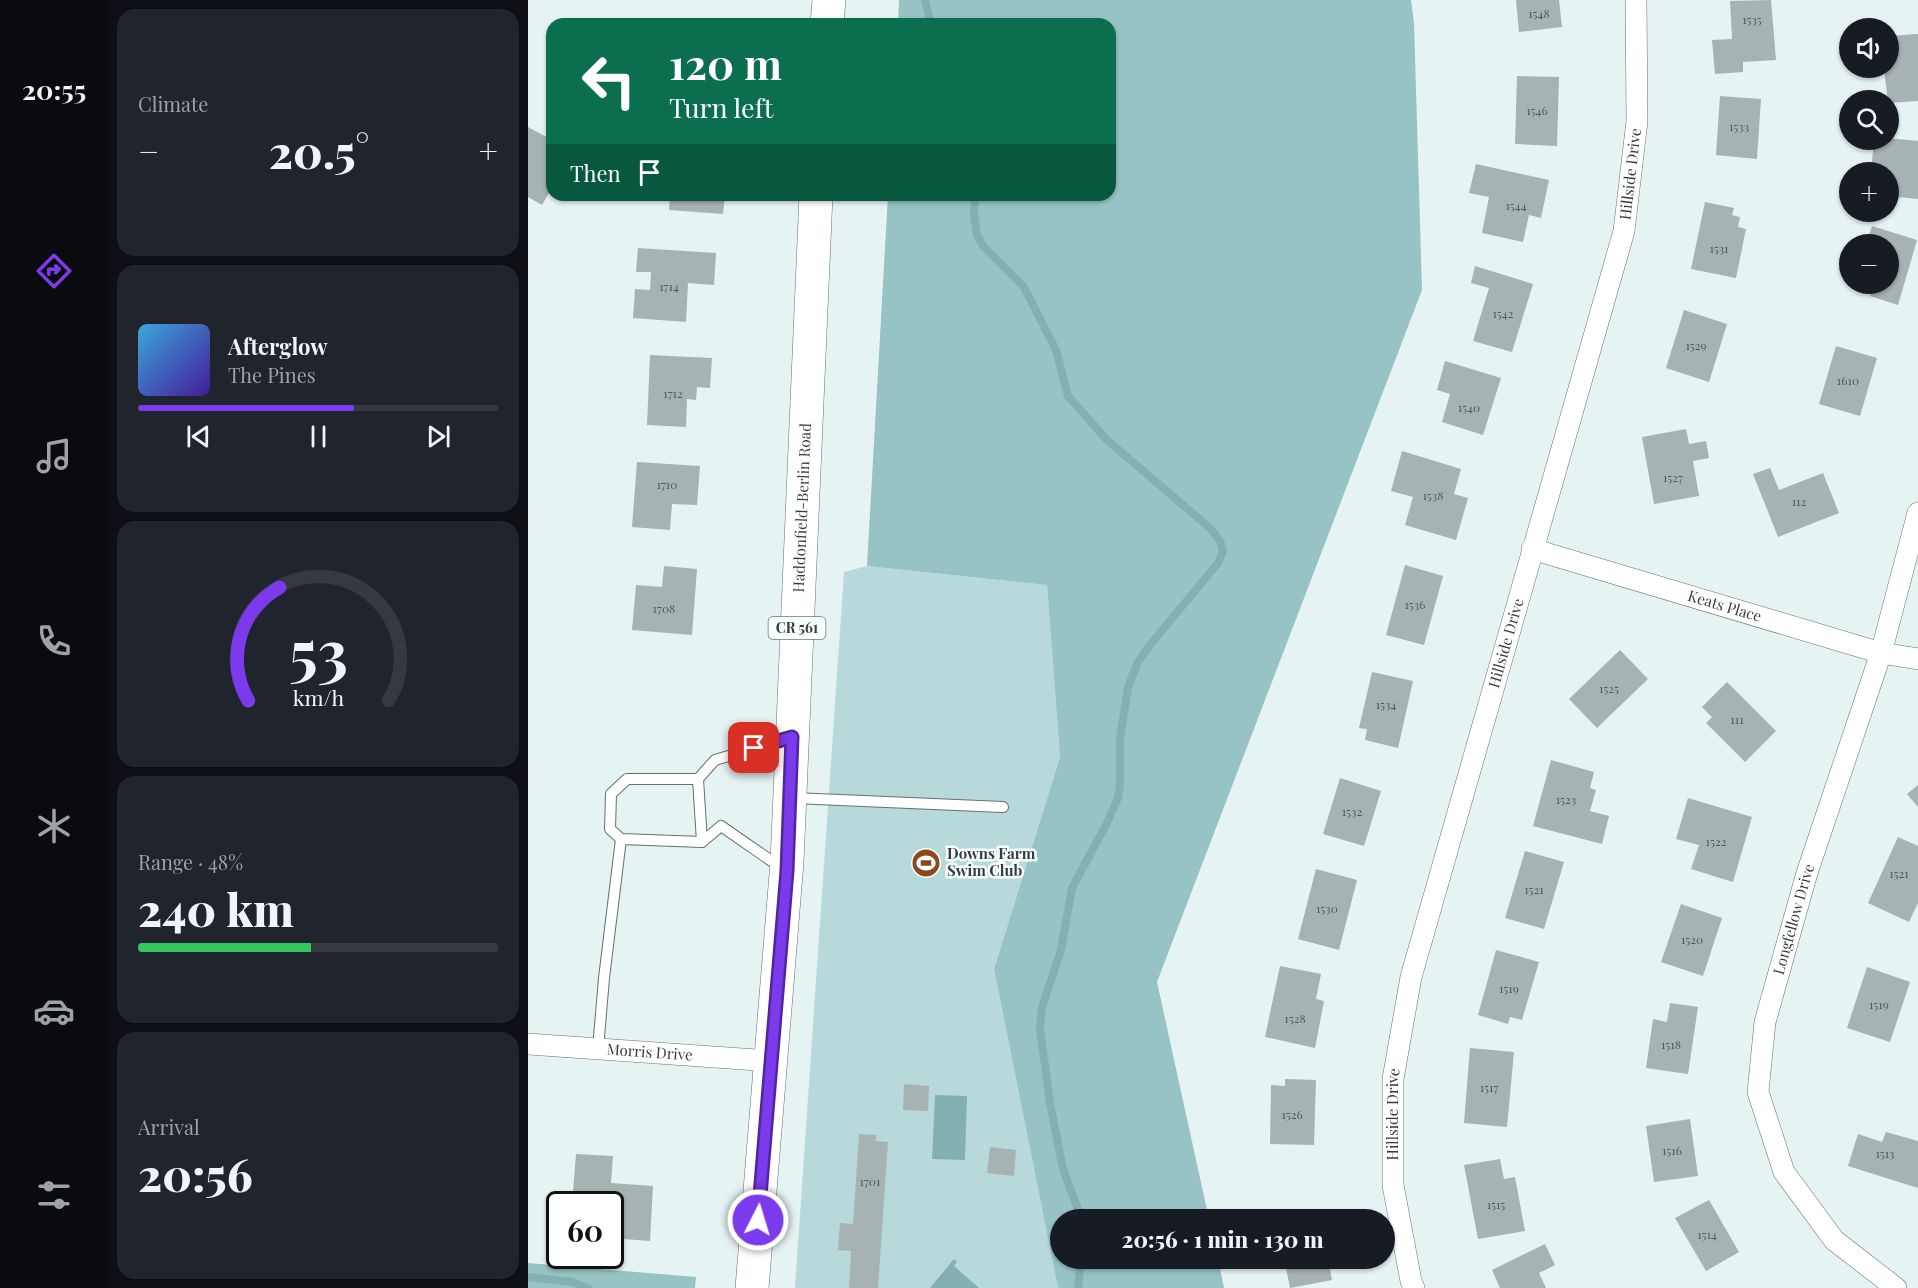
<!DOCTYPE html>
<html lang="en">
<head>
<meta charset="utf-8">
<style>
	:root { --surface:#171b24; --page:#20242c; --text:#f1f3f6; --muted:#9ea1a6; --line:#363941; --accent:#7c3aed }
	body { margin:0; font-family:"Playfair Display",serif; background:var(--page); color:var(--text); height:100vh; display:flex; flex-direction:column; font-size:22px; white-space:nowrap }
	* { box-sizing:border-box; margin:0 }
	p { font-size:20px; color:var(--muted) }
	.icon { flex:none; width:33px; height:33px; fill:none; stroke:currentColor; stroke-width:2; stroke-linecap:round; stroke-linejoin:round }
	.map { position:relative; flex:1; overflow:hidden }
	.drawer { display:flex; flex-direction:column; gap:9px; padding:9px; background:#0d0f14; width:420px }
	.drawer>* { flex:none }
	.banner { position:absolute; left:18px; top:18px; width:570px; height:183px; border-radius:18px; box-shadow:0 2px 4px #0004; background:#0b6e4f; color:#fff; overflow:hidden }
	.controls { position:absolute; left:1311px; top:18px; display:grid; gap:12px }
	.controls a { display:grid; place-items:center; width:60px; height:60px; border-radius:50%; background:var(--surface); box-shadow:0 2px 4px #0004; font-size:30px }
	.speed { position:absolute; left:18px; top:1191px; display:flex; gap:12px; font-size:30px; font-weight:700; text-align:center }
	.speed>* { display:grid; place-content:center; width:78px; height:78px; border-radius:50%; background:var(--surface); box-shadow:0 2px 4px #0004; line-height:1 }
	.speed .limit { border:3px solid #111; border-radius:9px; background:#fff; color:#111 }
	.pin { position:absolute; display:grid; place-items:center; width:51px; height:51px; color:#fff; margin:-26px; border-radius:12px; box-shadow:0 3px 9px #0006 }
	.me { position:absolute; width:66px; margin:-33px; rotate:5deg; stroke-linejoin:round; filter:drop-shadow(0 0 4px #0008) }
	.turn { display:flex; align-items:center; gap:21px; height:126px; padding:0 24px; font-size:27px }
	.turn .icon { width:78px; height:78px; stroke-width:2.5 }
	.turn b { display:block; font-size:42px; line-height:51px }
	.then { display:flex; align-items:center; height:57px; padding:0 24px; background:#0003; gap:12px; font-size:22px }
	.big { font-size:45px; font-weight:800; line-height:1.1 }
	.drawer .widget { flex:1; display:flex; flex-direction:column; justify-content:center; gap:9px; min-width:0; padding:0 21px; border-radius:18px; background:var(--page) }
	.drawer .dial { align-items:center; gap:0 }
	.dial svg { height:156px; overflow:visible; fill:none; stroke:var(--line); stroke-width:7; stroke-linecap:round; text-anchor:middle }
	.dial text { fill:var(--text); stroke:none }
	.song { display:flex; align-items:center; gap:18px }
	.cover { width:72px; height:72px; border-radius:9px; background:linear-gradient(135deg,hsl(200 70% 55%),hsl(260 70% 35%)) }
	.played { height:6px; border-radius:3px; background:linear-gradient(90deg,var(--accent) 60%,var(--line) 60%) }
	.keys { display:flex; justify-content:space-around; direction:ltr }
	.heat { display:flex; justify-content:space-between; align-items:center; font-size:33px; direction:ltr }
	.charge { height:9px; border-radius:4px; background:linear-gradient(90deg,#34c759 48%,var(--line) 0) }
	.trip { position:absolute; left:522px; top:1209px; width:345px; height:60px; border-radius:30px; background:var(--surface); box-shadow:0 2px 4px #0004; font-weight:800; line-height:60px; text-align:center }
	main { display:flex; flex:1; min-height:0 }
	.tabs { display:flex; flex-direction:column; width:108px; justify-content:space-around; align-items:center; background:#090b0e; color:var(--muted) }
	.tabs .icon { width:42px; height:42px }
	.tabs .on { color:var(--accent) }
	.tabs b { font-size:27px; color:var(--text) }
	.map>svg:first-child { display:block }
</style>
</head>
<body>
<main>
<nav class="tabs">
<b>20:55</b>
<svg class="icon on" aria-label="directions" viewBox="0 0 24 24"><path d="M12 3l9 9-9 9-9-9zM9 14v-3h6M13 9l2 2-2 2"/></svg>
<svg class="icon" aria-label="music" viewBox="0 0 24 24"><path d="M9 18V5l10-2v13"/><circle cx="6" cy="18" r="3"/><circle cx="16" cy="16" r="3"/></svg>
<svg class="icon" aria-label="phone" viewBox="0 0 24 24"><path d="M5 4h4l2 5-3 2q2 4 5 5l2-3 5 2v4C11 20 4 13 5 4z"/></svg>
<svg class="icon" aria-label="climate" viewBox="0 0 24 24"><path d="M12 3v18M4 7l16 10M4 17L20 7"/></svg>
<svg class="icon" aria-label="car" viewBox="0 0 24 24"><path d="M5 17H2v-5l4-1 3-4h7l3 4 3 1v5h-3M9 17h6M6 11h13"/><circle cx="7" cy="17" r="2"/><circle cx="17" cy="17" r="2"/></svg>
<svg class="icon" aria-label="filters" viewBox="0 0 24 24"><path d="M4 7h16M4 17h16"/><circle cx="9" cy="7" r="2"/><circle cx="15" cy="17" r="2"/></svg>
</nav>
<section class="drawer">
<div class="widget"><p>Climate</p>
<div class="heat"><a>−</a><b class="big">20.5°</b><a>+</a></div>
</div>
<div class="widget">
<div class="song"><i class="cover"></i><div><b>Afterglow</b><p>The Pines</p></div></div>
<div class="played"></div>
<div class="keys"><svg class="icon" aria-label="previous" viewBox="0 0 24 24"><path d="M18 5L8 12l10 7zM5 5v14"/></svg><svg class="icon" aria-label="pause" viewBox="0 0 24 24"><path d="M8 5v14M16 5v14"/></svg><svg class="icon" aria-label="next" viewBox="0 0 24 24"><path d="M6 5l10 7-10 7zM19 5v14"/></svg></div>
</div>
<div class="widget dial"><svg viewBox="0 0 100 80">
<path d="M14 69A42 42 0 1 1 86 69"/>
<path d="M14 69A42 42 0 0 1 30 11" stroke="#7c3aed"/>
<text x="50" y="56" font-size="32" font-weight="700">53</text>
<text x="50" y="72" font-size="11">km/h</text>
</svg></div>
<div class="widget"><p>Range · 48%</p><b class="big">240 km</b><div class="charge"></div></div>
<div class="widget"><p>Arrival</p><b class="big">20:56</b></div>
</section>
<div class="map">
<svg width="1390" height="1288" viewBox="0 0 1390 1288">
	<rect width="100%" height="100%" fill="#e6f3f3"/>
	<!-- green -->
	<polygon fill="#b8d9da" points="339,566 519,585 532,757 466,969 530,1288 267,1288 316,572"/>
	<!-- forest -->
	<g fill="#97c3c4">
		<polygon points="371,0 883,0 886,23 894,290 629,982 681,1219 532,1220 532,1258 690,1259 696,1288 530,1288 466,969 532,757 519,585 339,566 360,195 582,195 582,24 370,24"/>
		<polygon points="0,1263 168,1277 167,1288 0,1288"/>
	</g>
	<!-- water -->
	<g fill="#84b0b1">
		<polygon points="407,1095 439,1096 437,1160 404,1159"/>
		<polygon points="426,1259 429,1262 426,1266 451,1288 402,1288"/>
	</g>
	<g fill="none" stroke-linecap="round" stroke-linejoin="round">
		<!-- stream -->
		<g stroke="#84b0b1" stroke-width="8">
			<polyline points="397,0 403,24"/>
			<polyline points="447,195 446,215 449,235 455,246 496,287 528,350 540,396 578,439 683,529 692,541 695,551 690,563 622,645 610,662 600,687 592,739 592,783 590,798 579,823 544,888 533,950 514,1007 512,1029 522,1103 535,1169 554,1220"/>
			<polyline points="0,1277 44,1282 60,1288"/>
			<polyline points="550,1288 553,1258"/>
		</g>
	</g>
	<!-- building -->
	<g fill="#a7b3b3">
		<polygon points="988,0 1031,0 1034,27 991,32"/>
		<polygon points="1243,0 1248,60 1215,62 1215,72 1187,74 1184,40 1204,39 1202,1"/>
		<polygon points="1390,34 1390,101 1360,103 1356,68 1360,68 1360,36"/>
		<polygon points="989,76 1031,77 1029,146 987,144"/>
		<polygon points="1192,96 1233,99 1229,159 1188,155"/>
		<polygon points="0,127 24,140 24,188 14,205 0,197"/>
		<polygon points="1360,138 1390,141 1390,199 1360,196 1360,172 1343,172 1346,140 1360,140"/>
		<polygon points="948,164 1021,180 1013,218 1001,215 995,242 954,233 961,197 941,193"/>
		<polygon points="142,195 197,195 195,214 141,210"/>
		<polygon points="1177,202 1206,208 1204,215 1212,217 1210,227 1218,229 1208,278 1163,269"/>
		<polygon points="1344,226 1389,240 1370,305 1342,296 1345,287 1334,284 1360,284 1360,244 1338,244"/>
		<polygon points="110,248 188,253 186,285 160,283 158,322 105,318 107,289 122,290 123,272 108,272"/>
		<polygon points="947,266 1005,284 984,352 945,341 961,288 943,283"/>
		<polygon points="1156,310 1199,324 1181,382 1138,368"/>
		<polygon points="1308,346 1349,358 1332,416 1291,404"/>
		<polygon points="122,355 184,358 182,388 169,387 168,400 159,399 158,427 119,425"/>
		<polygon points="917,361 973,378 955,435 914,422 922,394 909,390"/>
		<polygon points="1158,429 1161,444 1178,441 1181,458 1165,461 1171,496 1126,504 1114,437"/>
		<polygon points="874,451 933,469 926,494 940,498 928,540 877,525 885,497 863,491"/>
		<polygon points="109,462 172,466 169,505 144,504 142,530 104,527"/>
		<polygon points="1242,468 1251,490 1295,473 1311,513 1250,537 1225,474"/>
		<polygon points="877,565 915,576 896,645 858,635"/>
		<polygon points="136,566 169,569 164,635 104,630 108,585 134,587"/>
		<polygon points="1092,650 1120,679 1069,728 1041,699"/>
		<polygon points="844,672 885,681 870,748 837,740 839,729 831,728"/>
		<polygon points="1199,682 1248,731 1217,762 1178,723 1184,717 1174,707"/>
		<polygon points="1023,760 1066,772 1062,788 1068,790 1062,811 1081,816 1074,844 1005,826"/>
		<polygon points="812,778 853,791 836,846 795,834"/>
		<polygon points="1390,785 1390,807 1379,794"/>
		<polygon points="1160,798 1224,817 1205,882 1163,869 1171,845 1148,839"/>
		<polygon points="1370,837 1390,846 1390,903 1381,922 1340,903"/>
		<polygon points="997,851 1036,862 1016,929 977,918"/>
		<polygon points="788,869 829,880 811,950 770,939"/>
		<polygon points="1153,904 1194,918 1175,976 1133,962"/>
		<polygon points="968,950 1011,962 994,1020 982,1017 980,1024 950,1015"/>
		<polygon points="752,966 793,974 788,999 796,1001 787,1048 737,1037"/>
		<polygon points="1339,967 1382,982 1362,1042 1319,1028"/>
		<polygon points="1142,1003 1170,1007 1160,1074 1118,1068 1125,1019 1139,1022"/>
		<polygon points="942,1048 986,1052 979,1127 936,1123"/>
		<polygon points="757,1079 788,1080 786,1145 742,1144 743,1085 757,1086"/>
		<polygon points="376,1084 401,1086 400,1111 375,1110"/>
		<polygon points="1162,1119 1170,1176 1126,1182 1118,1126"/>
		<polygon points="1358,1132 1390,1141 1390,1188 1320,1166 1330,1134 1354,1142"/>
		<polygon points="331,1134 348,1135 348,1141 360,1142 350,1288 321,1288 323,1251 310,1250 312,1223 325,1224"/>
		<polygon points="462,1147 488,1150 486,1176 459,1173"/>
		<polygon points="48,1154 85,1156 83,1183 125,1186 122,1241 82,1238 82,1204 44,1204"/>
		<polygon points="972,1159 976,1179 987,1177 997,1231 950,1239 936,1165"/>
		<polygon points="1181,1200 1211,1252 1178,1271 1147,1218"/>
		<polygon points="1017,1244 1027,1265 1011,1273 1018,1288 972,1288 964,1270"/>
		<polygon points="756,1258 800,1258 804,1280 762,1288"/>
	</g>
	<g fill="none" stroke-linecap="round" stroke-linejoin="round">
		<!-- lane casing -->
		<g stroke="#657071" stroke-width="12">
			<g id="lane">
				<polyline points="170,779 174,842"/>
				<polyline points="265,798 475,807"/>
				<polyline points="255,869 193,826 174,842 93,839 82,829 83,794 99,779 170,779 187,760 261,738"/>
				<polyline points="70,1049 76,978 93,839"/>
			</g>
		</g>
		<!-- street casing -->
		<g stroke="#657071" stroke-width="22">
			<g id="street">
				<path id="s1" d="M1004 549 1353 653 1390 659"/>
				<path id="s2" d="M0 1044 243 1061"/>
				<path id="s3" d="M886 1288 883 1281 865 1185V1079L883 977 1096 231 1109 121 1108 0"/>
				<path id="s4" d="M1368 1288 1306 1240 1256 1172 1230 1092 1237 1022 1279 873 1353 653 1390 513"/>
			</g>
		</g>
		<!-- primary casing -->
		<g stroke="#657071" stroke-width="34">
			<g id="primary">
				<polyline points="299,24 301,0"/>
				<path id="s5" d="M224 1288 259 862 288 195"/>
			</g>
		</g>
		<!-- lane -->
		<use href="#lane" stroke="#fff" stroke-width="10"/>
		<!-- street -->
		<use href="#street" stroke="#fff" stroke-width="21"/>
		<!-- primary -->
		<use href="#primary" stroke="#fff" stroke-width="33"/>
	</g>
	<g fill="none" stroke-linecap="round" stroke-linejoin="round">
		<!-- route casing -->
		<g stroke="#51269a" stroke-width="15">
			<polyline id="route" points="226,748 264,737 259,871 230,1220"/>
		</g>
		<!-- route -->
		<use href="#route" stroke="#7c3aed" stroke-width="10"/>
	</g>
	<!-- icons -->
	<defs>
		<g id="stadium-disc" transform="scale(1.5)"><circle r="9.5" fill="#8c471d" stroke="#f7ffff"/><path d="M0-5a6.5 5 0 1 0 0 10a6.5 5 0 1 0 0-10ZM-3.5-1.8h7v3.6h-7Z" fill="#fff"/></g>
	</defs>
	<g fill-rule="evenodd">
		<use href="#stadium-disc" x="398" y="863"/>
	</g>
	<g text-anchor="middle" stroke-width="5" stroke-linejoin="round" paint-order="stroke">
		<!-- number labels -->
		<g font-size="12" fill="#525959">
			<text x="1011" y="18">1548</text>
			<text x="1224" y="24">1535</text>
			<text x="1009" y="115">1546</text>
			<text x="1211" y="131">1533</text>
			<text x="988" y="210">1544</text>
			<text x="1191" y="253">1531</text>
			<text x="141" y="291">1714</text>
			<text x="975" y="318">1542</text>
			<text x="1168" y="350">1529</text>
			<text x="1320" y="385">1610</text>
			<text x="145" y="398">1712</text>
			<text x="941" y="412">1540</text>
			<text x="1145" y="482">1527</text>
			<text x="139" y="489">1710</text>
			<text x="905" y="500">1538</text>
			<text x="1271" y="506">112</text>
			<text x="887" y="609">1536</text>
			<text x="136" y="613">1708</text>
			<text x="1081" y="693">1525</text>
			<text x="858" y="709">1534</text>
			<text x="1209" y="724">111</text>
			<text x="1038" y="804">1523</text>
			<text x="824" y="816">1532</text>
			<text x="1188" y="846">1522</text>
			<text x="1371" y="878">1521</text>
			<text x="1006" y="894">1521</text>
			<text x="799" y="913">1530</text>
			<text x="1164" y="944">1520</text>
			<text x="981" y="993">1519</text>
			<text x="1351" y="1009">1519</text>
			<text x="767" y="1023">1528</text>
			<text x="1143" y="1049">1518</text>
			<text x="961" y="1092">1517</text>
			<text x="764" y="1119">1526</text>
			<text x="1144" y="1155">1516</text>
			<text x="1357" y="1158">1513</text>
			<text x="342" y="1186">1701</text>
			<text x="968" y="1209">1515</text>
			<text x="1179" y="1239">1514</text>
		</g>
		<!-- shield labels -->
		<rect fill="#f7ffff" stroke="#707676" stroke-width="1.5" x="240.5" y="617" width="57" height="22" rx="4.5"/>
		<g font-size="14" font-weight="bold" fill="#363b3b">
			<text x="269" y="633">CR 561</text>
		</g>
		<!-- street labels -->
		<g font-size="15" fill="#363b3b" stroke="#f7ffff">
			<text dy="5" stroke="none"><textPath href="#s3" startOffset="1148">Hillside Drive</textPath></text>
			<text dy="5" stroke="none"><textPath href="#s5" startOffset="782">Haddonfield-Berlin Road</textPath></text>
			<text dy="5" stroke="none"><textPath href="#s1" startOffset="201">Keats Place</textPath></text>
			<text dy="5" stroke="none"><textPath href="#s3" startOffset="662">Hillside Drive</textPath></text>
			<text dy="5" stroke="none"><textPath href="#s4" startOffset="424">Longfellow Drive</textPath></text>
			<text dy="5" stroke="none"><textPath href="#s2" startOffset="122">Morris Drive</textPath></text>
			<text dy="5" stroke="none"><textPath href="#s3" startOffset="176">Hillside Drive</textPath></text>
		</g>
		<!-- poi labels -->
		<g font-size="15" font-weight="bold" fill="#363b3b" stroke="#f7ffff" text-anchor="start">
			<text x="419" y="859">Downs Farm<tspan x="419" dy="17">Swim Club</tspan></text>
		</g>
	</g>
</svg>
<div class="controls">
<a><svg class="icon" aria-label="sound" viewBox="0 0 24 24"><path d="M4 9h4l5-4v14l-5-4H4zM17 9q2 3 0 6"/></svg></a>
<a><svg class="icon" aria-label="search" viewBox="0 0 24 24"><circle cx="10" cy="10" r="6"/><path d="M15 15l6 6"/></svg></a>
<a>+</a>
<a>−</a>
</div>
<div class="speed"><div class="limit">60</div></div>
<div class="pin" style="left:226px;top:748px;background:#d93025"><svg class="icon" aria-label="arrive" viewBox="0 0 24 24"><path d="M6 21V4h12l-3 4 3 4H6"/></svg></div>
<svg class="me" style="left:230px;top:1220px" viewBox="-20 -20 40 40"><circle r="17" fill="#7c3aed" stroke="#fff" stroke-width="3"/><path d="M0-11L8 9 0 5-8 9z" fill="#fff"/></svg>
<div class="trip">20:56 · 1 min · 130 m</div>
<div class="banner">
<div class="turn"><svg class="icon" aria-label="left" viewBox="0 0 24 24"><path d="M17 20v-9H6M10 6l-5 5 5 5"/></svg><div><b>120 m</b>Turn left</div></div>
<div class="then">Then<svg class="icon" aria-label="arrive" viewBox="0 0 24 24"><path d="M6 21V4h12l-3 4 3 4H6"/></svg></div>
</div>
</div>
</main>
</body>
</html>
